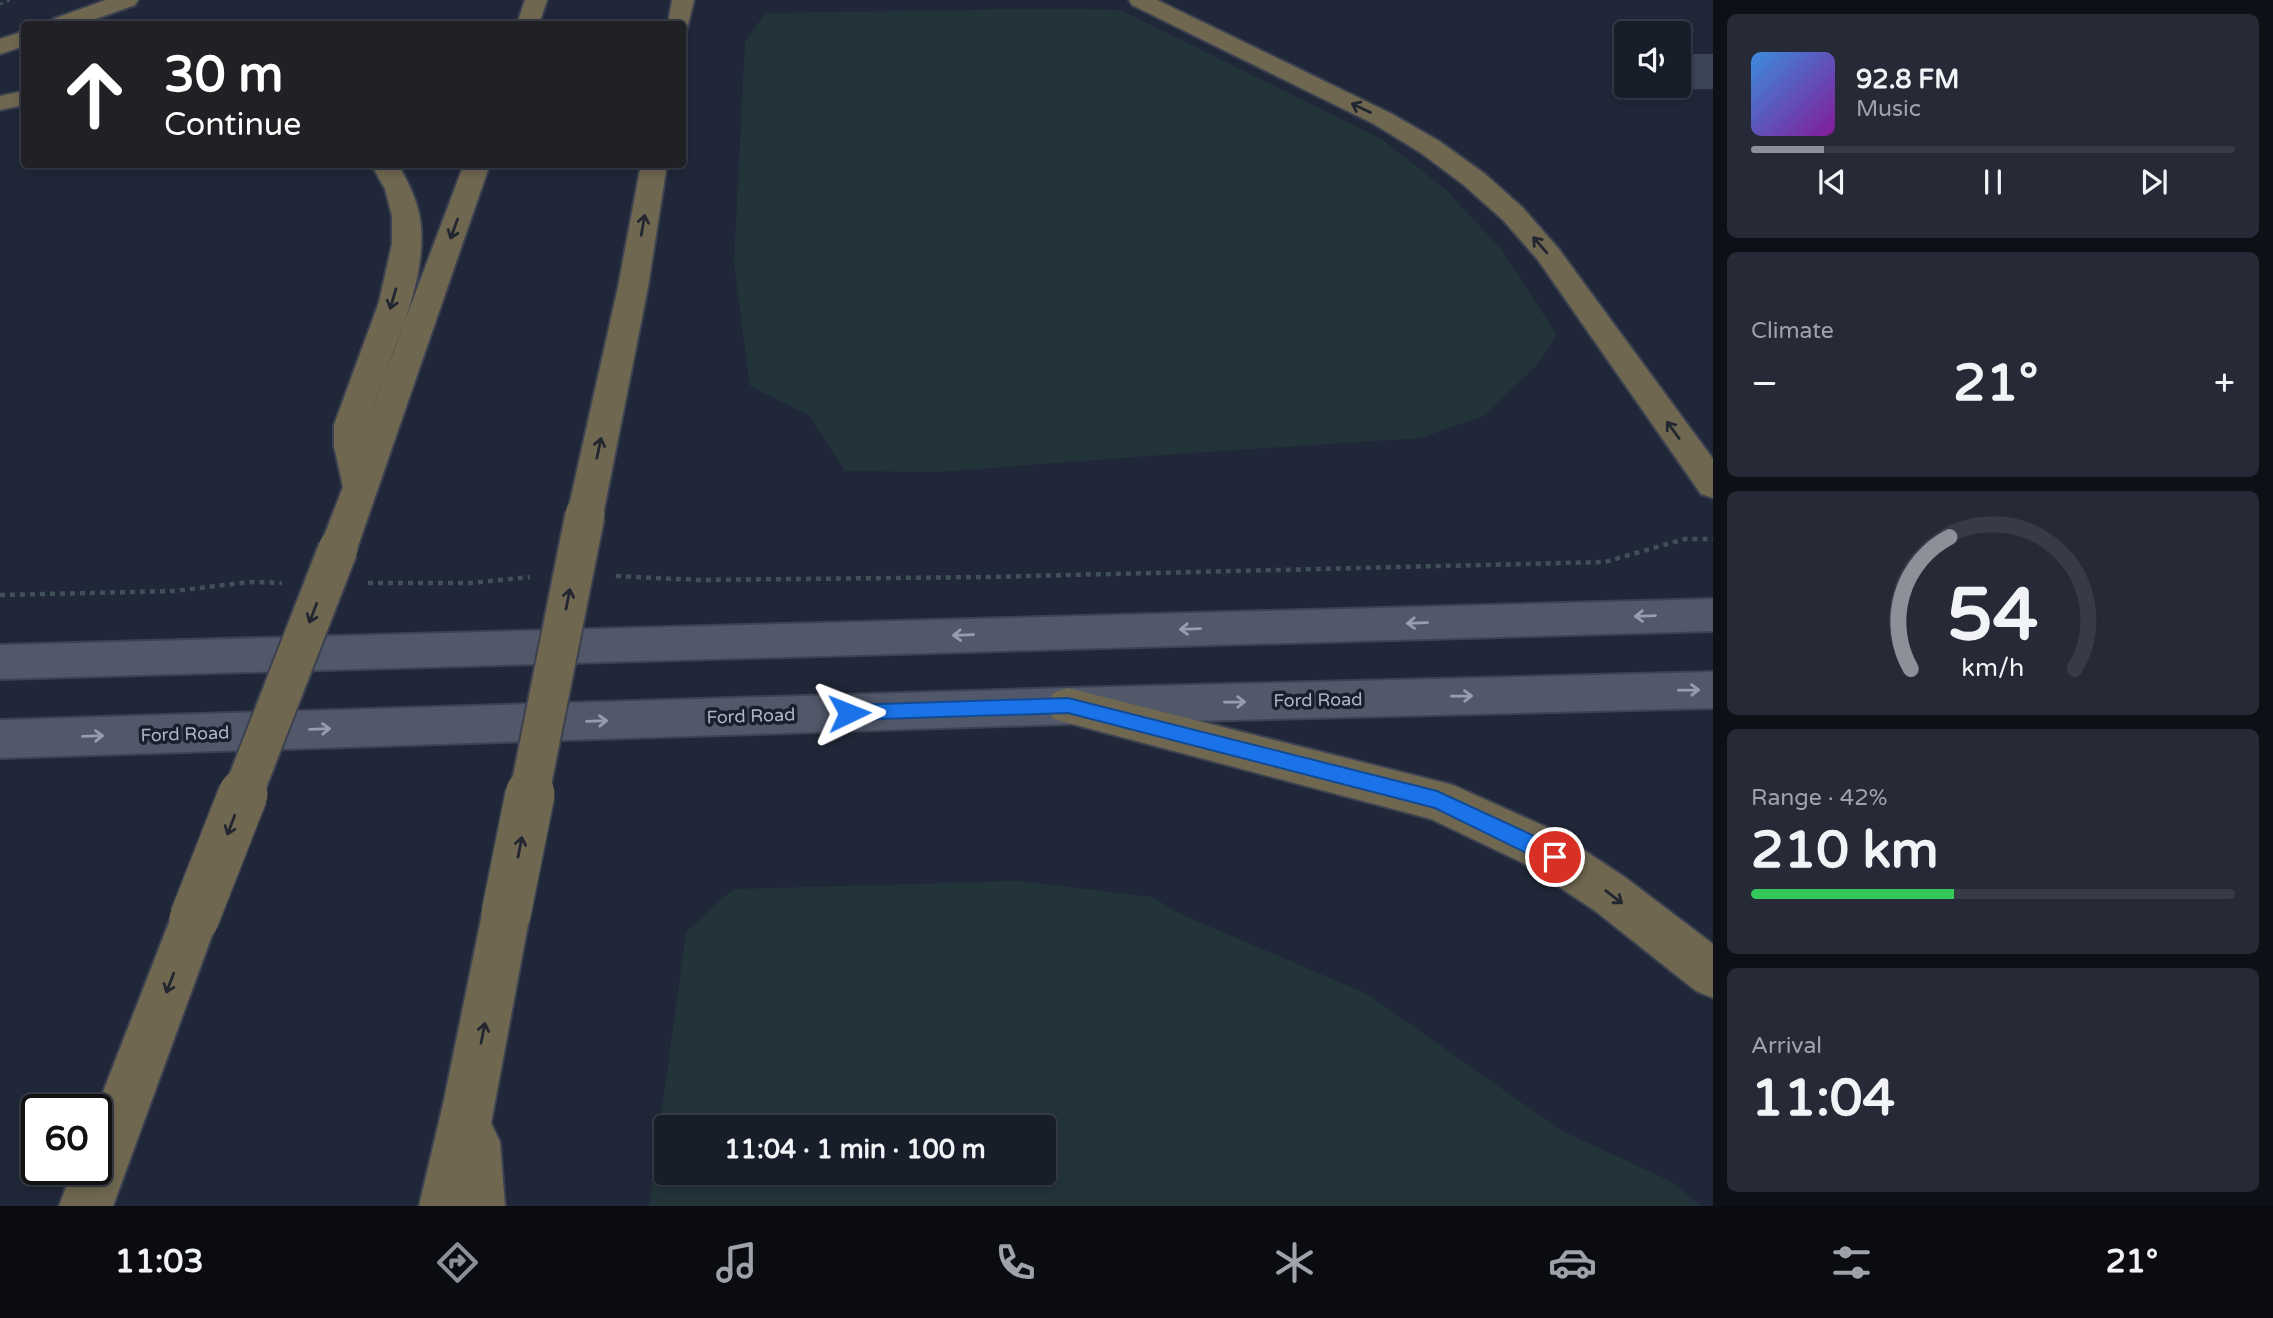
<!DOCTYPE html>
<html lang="en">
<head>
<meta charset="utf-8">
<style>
	:root { --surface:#181d2a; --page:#252a36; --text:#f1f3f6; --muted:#9fa2a8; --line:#363b47; --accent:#8c9099 }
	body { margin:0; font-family:"Varela Round",sans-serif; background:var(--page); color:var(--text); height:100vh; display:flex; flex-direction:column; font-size:26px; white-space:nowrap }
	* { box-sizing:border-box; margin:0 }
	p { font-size:23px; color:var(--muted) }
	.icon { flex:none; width:38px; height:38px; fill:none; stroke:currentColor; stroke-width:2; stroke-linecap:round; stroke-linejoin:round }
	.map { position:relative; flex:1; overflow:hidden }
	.side { display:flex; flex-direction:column; gap:14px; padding:14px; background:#0d1017; width:560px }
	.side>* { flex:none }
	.banner { position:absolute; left:21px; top:21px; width:665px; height:147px; border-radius:7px; box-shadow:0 4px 10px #0003,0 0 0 2px var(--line); background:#202124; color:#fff; overflow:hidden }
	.controls { position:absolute; left:1614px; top:21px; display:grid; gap:14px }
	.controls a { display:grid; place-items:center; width:77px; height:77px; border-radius:7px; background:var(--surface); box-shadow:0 4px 10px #0003,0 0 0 2px var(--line); font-size:35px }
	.speed { position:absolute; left:21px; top:1094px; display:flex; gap:14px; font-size:35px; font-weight:700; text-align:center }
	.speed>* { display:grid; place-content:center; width:91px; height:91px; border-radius:50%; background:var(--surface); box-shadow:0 4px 10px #0003,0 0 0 2px var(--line); line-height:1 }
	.speed .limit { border:4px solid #111; border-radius:10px; background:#fff; color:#111 }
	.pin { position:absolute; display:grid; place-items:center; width:60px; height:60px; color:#fff; margin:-30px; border:4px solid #fff; border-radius:50%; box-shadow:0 2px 7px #0007 }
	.me { position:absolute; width:77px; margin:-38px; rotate:88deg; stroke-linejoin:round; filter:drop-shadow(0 0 5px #0008) }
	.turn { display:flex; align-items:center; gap:24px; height:147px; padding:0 28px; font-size:32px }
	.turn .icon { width:91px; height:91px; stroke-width:2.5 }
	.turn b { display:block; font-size:49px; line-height:60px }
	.big { font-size:52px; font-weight:700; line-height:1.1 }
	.side .widget { flex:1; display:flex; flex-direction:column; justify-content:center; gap:10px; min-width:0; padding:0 24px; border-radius:10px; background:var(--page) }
	.side .dial { align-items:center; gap:0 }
	.dial svg { height:182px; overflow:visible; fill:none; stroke:var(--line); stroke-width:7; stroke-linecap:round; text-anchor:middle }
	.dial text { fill:var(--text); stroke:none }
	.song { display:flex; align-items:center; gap:21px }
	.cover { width:84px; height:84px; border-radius:10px; background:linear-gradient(135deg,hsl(210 70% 55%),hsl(290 70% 35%)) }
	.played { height:7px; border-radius:4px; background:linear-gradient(90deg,var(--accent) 15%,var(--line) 15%) }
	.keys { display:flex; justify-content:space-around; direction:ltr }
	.heat { display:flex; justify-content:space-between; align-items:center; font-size:38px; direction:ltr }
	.charge { height:10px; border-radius:5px; background:linear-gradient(90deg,#34c759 42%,var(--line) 0) }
	.trip { position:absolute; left:654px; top:1115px; width:402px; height:70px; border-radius:7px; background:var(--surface); box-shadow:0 4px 10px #0003,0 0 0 2px var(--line); font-weight:700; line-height:70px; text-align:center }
	.menu { display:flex; height:112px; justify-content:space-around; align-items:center; background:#0a0c11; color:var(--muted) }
	.menu .icon { width:49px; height:49px }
	.menu .selected { color:var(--accent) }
	.menu b { font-size:32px; color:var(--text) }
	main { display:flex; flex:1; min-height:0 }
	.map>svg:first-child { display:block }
</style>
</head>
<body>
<main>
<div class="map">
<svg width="1713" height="1206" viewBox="0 0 1713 1206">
	<rect width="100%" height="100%" fill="#202738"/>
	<!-- green -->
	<g fill="#223439" fill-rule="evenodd">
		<polygon points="1044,9 1121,10 1382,139 1445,189 1500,248 1557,335 1538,364 1484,416 1421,438 1176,454 937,472 845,471 810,416 750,386 734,264 745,42 765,13"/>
		<path d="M1019 881 1153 897 1176 912 1367 994 1562 1131 1670 1181 1701 1206H649L686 932 733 889ZM667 1127H1045V1172H667Z"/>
	</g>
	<!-- building -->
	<polygon fill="#3c4558" points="1678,54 1713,54 1713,89 1664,90 1661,86 1678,86"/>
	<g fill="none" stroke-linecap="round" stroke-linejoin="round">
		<!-- primary casing -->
		<g stroke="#3d4352" stroke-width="4">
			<g id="primary">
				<polygon points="1713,599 1713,631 0,679 0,645"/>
				<polygon points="1713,672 1713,708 1068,724 0,758 0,720 1068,688"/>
			</g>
		</g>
		<!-- highway casing -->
		<g stroke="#3b4150" stroke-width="4">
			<g id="highway">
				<polygon points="106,0 138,0 135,5 81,24 50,24 53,19"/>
				<polygon points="525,0 547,0 539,24 517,24"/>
				<polygon points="672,0 694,0 687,29 682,30 682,24 668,24"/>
				<polygon points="1129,0 1157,0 1392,114 1439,141 1485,174 1523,208 1558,248 1713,459 1713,498 1701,494 1538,260 1503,220 1465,186 1421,153 1374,124 1132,5"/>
				<polygon points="24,31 24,46 0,54 0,39"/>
				<polygon points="24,91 24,105 0,110 0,96"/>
				<path d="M371 164H398C407 181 415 195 419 213 432 274 391 354 371 411L464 164H490L357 549 351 559 338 564 325 559 319 549 343 487 334 446V425L379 302 392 244V216L385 189Z"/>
				<polygon points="641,164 667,164 648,287 603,515 598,525 585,529 572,525 567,515 618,287"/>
				<polygon points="1068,688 1453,785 1555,831 1626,878 1713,944 1713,998 1696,991 1594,910 1523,863 1431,819 1053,719 1047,706 1053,693"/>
				<polygon points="506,890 523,897 530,914 491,1123 500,1142 505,1206 419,1206 444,1100 482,914 489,897"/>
				<polygon points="194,895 211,902 218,919 113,1206 59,1206 73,1169 96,1169 96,1110 177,902"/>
			</g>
		</g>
		<!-- path-far1 -->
		<polyline stroke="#3f5157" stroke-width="2.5" stroke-dasharray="3.5 3.5" stroke-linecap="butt" points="0,4 11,0"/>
		<!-- path -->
		<g stroke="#3f5157" stroke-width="4.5" stroke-dasharray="5 5" stroke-linecap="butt">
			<polyline points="616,576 699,580 988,577 1605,562 1685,539 1713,539"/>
			<polyline points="368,583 470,583 530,577"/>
			<polyline points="0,595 174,591 250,582 282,583"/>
		</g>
		<!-- primary -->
		<use href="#primary" fill="#515869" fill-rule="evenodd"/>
		<!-- highway -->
		<use href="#highway" fill="#6f6750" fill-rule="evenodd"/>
		<!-- highway-bridge-far1 casing -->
		<g stroke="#3b4150" stroke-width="43" stroke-linecap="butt">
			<g id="highway-bridge-far1">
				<polyline points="242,796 338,549"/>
				<polyline points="529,796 585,515"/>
			</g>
		</g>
		<!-- highway-bridge casing -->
		<g stroke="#3b4150" stroke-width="52" stroke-linecap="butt">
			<g id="highway-bridge">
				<polyline points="506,914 530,794"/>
				<polyline points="194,919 243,794"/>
			</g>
		</g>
		<!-- highway-bridge-far1 -->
		<use href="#highway-bridge-far1" stroke="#6f6750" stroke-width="39"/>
		<!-- highway-bridge -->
		<use href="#highway-bridge" stroke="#6f6750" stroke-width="49"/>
	</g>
	<!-- one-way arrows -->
	<defs><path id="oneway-shaft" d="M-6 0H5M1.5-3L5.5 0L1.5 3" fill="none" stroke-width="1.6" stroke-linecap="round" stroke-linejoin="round" transform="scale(1.75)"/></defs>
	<g stroke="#222630">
		<use href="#oneway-shaft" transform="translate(1361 108) rotate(-154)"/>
		<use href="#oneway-shaft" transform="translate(643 225) rotate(-80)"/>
		<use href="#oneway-shaft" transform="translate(454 229) rotate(110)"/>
		<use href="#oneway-shaft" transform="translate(1540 245) rotate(-131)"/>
		<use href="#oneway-shaft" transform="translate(393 299) rotate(106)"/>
		<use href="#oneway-shaft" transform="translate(1673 430) rotate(-126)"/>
		<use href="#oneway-shaft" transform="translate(599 448) rotate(-78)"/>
		<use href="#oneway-shaft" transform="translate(568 599) rotate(-79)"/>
		<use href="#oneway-shaft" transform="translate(313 613) rotate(111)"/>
		<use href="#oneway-shaft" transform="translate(231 825) rotate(111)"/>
		<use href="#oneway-shaft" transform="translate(520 847) rotate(-79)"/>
		<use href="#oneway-shaft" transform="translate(1614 897) rotate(37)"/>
		<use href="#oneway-shaft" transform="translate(170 983) rotate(111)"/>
		<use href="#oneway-shaft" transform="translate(483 1033) rotate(-79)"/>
	</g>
	<g stroke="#979dae">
		<use href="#oneway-shaft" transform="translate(1645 616) rotate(178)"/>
		<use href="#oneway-shaft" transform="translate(1417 623) rotate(178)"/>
		<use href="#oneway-shaft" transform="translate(1190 629) rotate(178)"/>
		<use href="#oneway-shaft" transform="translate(963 635) rotate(178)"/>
		<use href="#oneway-shaft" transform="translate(1689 690) rotate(-1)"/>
		<use href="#oneway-shaft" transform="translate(1462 696) rotate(-1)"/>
		<use href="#oneway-shaft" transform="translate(1235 702) rotate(-1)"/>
		<use href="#oneway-shaft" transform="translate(597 721) rotate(-2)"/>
		<use href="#oneway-shaft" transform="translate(320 729) rotate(-2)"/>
		<use href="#oneway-shaft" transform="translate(93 736) rotate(-2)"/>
	</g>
	<!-- route -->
	<polygon fill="#1a73e8" stroke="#114b97" stroke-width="2" points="1068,698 1437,791 1545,841 1561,851 1564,857 1561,864 1555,867 1435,808 1068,713 849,720 843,718 840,713 843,707 849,705"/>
	<g text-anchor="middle" stroke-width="7" stroke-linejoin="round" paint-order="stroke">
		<!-- street labels -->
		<g font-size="18" fill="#aeb4c5" stroke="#191f2d">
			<text transform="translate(1318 700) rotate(-1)" y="6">Ford Road</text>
			<text transform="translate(751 716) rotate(-2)" y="6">Ford Road</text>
			<text transform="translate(185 734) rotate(-2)" y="6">Ford Road</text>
		</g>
	</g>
</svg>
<div class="controls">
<a><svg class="icon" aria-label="sound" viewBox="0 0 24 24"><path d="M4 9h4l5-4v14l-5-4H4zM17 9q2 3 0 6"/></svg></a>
</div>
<div class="speed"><div class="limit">60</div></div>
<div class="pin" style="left:1555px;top:857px;background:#d93025"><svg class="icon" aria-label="arrive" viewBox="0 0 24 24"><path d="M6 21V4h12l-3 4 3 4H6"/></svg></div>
<svg class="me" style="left:849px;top:713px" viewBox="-20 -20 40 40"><path d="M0-17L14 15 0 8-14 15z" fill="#1a73e8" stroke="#fff" stroke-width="4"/></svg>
<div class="trip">11:04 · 1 min · 100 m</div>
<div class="banner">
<div class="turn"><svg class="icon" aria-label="ahead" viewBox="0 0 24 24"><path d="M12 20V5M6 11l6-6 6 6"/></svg><div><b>30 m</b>Continue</div></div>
</div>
</div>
<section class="side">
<div class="widget">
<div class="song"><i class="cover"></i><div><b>92.8 FM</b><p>Music</p></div></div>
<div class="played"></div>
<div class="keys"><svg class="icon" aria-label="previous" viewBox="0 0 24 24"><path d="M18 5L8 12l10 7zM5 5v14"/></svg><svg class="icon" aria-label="pause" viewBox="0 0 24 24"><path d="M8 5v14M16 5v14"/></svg><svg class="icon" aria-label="next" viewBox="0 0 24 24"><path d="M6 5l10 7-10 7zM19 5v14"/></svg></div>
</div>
<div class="widget"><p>Climate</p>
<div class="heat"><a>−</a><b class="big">21°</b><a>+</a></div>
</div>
<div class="widget dial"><svg viewBox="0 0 100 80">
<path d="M14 69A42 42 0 1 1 86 69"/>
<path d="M14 69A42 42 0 0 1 31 11" stroke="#8c9099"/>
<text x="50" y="56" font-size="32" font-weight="700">54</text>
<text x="50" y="72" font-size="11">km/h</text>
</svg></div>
<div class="widget"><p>Range · 42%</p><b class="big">210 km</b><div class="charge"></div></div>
<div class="widget"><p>Arrival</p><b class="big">11:04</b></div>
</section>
</main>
<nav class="menu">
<b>11:03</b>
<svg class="icon selected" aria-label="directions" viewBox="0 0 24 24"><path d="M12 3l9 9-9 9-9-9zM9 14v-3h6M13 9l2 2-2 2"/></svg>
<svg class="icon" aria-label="music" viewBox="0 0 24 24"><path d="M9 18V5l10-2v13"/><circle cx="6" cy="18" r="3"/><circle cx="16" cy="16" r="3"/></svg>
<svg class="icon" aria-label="phone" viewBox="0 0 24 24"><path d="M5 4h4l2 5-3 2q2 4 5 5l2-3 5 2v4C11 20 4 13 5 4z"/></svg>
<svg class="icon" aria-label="climate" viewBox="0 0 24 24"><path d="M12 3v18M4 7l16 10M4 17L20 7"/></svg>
<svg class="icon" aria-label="car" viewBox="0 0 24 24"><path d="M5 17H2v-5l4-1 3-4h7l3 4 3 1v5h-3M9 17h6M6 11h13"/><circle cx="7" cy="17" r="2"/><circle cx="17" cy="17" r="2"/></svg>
<svg class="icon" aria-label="filters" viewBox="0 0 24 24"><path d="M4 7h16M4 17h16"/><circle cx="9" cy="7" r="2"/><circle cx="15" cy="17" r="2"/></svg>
<b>21°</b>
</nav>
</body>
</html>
